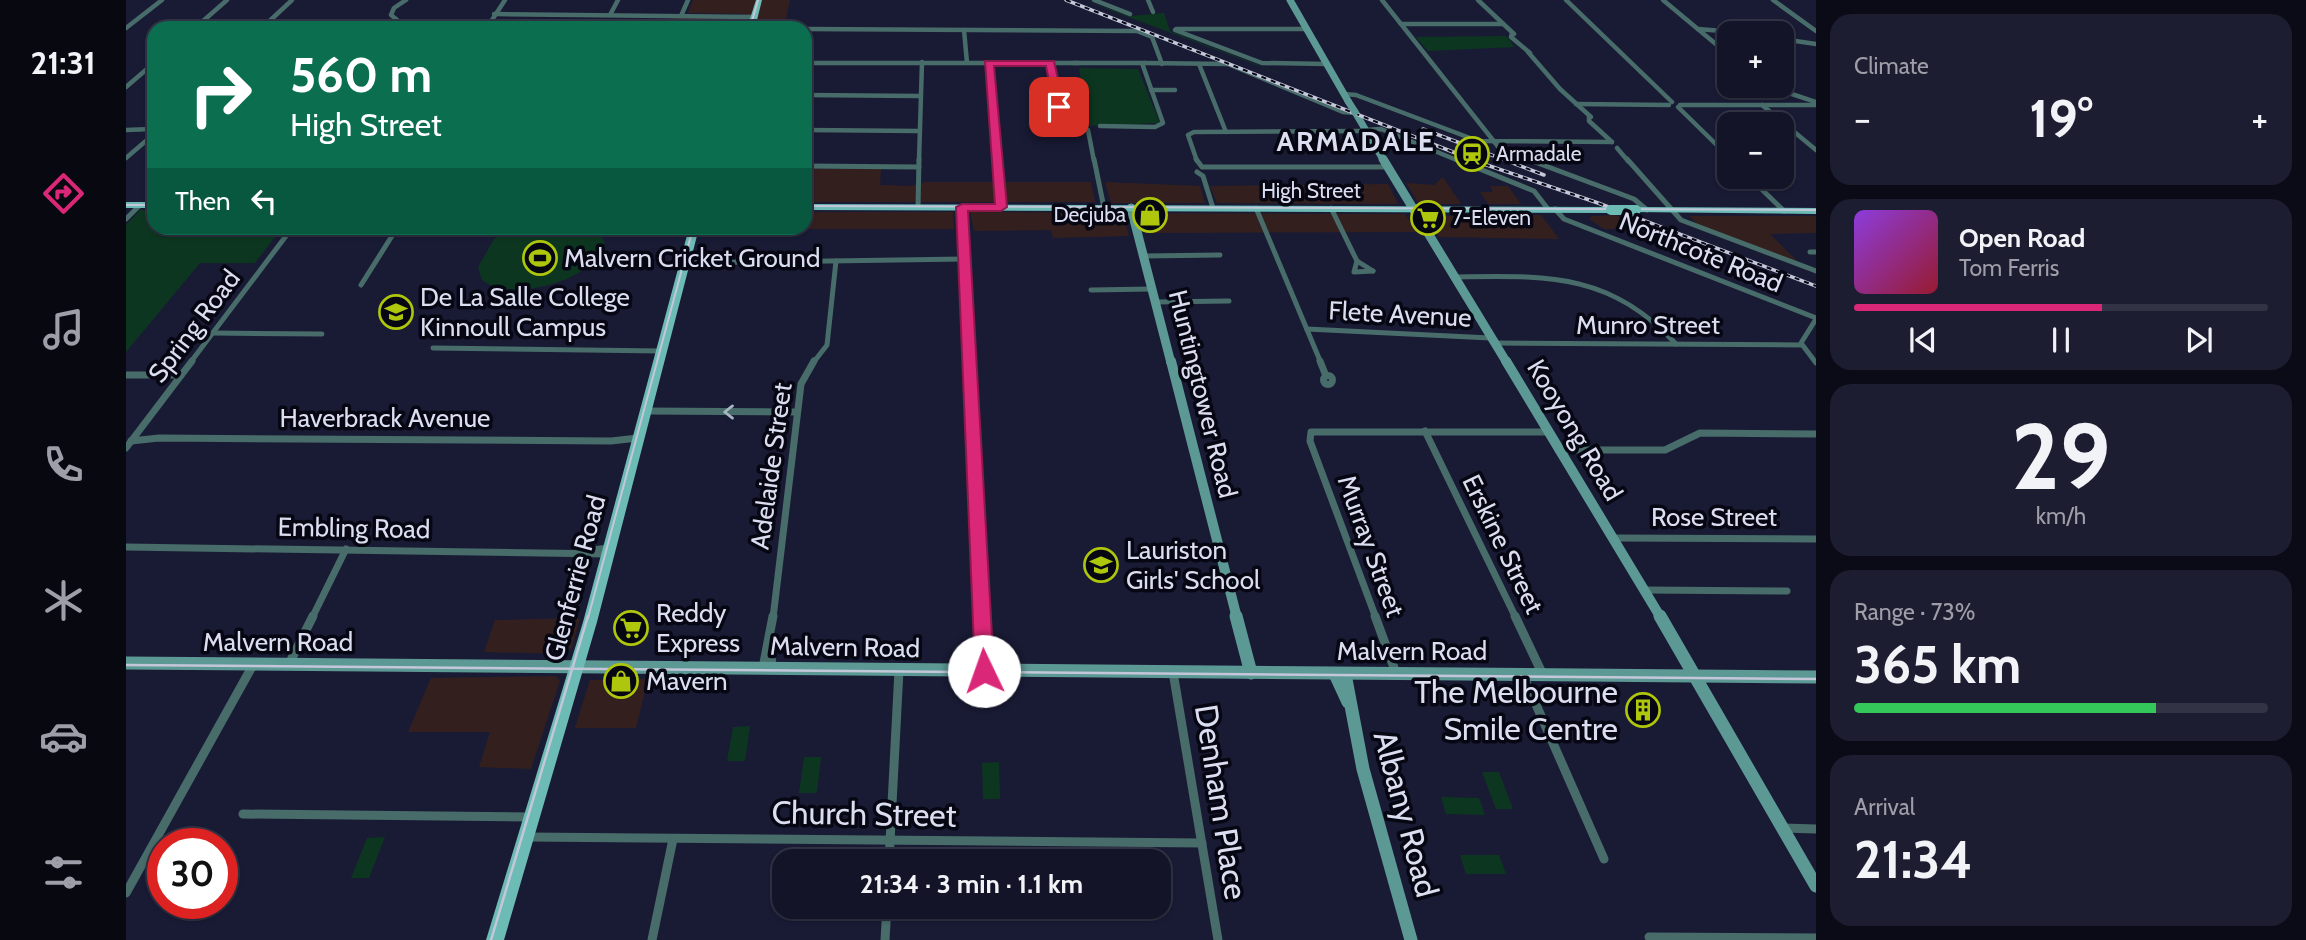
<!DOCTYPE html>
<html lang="en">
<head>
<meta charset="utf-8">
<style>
	:root { --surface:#131428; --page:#1c1d30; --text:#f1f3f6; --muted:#9d9ea8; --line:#323345; --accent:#db2777 }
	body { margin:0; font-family:Cabin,sans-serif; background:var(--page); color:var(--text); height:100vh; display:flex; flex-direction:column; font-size:26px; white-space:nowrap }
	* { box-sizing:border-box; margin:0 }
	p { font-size:23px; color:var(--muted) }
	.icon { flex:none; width:38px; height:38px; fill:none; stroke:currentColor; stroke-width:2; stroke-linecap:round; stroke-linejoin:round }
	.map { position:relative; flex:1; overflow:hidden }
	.details { display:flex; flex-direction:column; gap:14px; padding:14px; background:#0a0b16; width:490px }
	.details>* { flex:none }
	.top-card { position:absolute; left:21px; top:21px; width:665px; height:214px; border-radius:21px; box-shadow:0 2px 5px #0004,0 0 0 2px var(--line); background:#0b6e4f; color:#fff; overflow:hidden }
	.buttons { position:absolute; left:1591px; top:21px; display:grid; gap:14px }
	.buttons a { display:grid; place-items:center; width:77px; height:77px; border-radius:14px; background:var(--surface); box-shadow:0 2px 5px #0004,0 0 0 2px var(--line); font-size:35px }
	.speed { position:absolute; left:21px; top:828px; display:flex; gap:14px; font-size:35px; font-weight:700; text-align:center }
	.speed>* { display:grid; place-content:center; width:91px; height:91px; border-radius:50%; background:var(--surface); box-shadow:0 2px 5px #0004,0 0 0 2px var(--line); line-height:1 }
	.speed .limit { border:10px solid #d22; background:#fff; color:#111 }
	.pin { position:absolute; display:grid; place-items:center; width:60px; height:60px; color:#fff; margin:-30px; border-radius:14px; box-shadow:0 4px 10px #0006 }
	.me { position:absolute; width:77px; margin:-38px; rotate:357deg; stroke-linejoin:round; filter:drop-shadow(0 0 5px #0008) }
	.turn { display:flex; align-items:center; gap:24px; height:147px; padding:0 28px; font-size:32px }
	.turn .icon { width:91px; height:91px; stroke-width:2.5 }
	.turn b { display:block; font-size:49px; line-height:60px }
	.then { display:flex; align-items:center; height:66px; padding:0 28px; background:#0003; gap:14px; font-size:26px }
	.big { font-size:52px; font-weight:700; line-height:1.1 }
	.details .card { flex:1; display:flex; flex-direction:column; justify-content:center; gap:10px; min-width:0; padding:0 24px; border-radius:21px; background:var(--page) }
	.details .dial { align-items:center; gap:0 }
	.dial b { font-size:91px; line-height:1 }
	.song { display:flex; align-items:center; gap:21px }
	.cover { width:84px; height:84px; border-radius:10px; background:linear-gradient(135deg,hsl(270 70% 55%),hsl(350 70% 35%)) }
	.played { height:7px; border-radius:4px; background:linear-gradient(90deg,var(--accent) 60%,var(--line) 60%) }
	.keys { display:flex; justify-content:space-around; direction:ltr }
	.heat { display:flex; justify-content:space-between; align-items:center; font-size:38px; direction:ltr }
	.charge { height:10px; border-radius:5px; background:linear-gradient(90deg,#34c759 73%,var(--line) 0) }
	.trip { position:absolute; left:646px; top:849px; width:399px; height:70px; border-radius:21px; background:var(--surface); box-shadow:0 2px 5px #0004,0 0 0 2px var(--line); font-weight:700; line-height:70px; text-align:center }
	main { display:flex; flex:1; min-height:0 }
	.menu { display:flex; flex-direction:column; width:126px; justify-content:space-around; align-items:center; background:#080810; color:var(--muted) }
	.menu .icon { width:49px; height:49px }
	.menu .active { color:var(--accent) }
	.menu b { font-size:32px; color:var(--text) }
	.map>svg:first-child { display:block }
</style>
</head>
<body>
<main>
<nav class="menu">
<b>21:31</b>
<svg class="icon active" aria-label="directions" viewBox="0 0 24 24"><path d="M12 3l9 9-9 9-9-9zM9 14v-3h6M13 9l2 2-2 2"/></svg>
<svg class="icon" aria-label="music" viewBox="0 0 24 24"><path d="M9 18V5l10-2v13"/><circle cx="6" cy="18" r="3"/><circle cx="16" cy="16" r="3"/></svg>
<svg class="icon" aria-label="phone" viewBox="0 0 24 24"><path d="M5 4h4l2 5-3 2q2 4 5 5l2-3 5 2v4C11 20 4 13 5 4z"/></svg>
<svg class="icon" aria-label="climate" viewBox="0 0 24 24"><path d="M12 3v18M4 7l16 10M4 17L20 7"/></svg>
<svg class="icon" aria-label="car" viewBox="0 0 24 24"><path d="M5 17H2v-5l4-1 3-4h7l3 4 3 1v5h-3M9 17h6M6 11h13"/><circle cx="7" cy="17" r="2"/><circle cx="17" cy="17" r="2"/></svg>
<svg class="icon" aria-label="filters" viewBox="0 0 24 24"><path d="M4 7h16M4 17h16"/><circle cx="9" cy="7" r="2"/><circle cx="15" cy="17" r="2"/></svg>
</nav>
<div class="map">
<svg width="1690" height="940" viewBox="0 0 1690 940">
	<rect width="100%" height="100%" fill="#191b35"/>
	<!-- commercial -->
	<g fill="#33201e">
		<polygon points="567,0 664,0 658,28 544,28 548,18 621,18 621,14 562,13"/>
		<polygon points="686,169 755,169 754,185 785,186 799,182 965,182 969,202 679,202 679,184 683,184"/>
		<polygon points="1317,177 1335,204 1293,204 1280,183 1308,185"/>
		<polygon points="979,182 1074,186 1079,203 985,203"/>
		<polygon points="1262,184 1272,204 1091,203 1084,186"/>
		<polygon points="1364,186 1382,186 1395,204 1362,204 1354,192 1367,192"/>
		<polygon points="679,212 827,212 828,229 613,229 609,233 576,233 577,228 679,228"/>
		<polygon points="844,212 997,213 1003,236 927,238 925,230 848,231"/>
		<polygon points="1016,213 1279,214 1290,232 1021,233"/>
		<polygon points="1415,215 1433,239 1313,237 1299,216"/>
		<polygon points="1489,215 1515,225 1526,229 1478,229 1463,219 1466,216"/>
		<polygon points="1563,216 1690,216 1690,233 1644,234 1672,262 1571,224"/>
		<polygon points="454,618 446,648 438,654 358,652 369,620"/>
		<polygon points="430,676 434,681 405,769 353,767 364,732 282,732 305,678"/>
		<polygon points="522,679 510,728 449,728 464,680"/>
	</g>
	<!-- green -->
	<g fill="#0d3620">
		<polygon points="957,0 1004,16 1038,13 1044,31 1192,88"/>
		<polygon points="1380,36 1389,47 1302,51 1290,37"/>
		<polygon points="953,68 1012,69 1034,123 963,126"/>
		<polygon points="14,210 28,210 28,228 156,228 129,263 74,263 0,352 0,225"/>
		<path d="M384 228H472L479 244C469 281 384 303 356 280L352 267 368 239Z"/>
		<polygon points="624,726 619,761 601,761 607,727"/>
		<polygon points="678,757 695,757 691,793 673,793"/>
		<polygon points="873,762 874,799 857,799 856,763"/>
		<polygon points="1356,772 1373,772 1387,809 1370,809"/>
		<polygon points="1315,797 1353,798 1359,815 1320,814"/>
		<polygon points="259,837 243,878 225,878 241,838"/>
		<polygon points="1334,855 1373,855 1380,874 1340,874"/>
	</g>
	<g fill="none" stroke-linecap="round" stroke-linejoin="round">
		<!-- street-far3 -->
		<g stroke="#486c69" stroke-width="4.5">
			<polyline points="280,0 268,8 265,15 281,28"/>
			<polyline points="968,0 1004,14"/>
			<polyline points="1022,0 1027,12"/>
			<polyline points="1256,0 1374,149 1406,161"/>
			<polyline points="1352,0 1388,34"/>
			<polyline points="1440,0 1546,102"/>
			<polyline points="1537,0 1603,55"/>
			<polyline points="1647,0 1690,31"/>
			<polyline points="368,14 628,17"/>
			<polyline points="484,15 492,0"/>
			<polyline points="555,16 562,0"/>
			<polyline points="366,20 379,0"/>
			<polyline points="1275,24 1377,24"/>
			<polyline points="0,28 36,0"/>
			<polyline points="69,28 101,0"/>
			<polyline points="136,28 166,0"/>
			<polyline points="137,28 150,28"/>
			<polyline points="679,29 1011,31 1026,37 1036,64"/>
			<polyline points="1050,29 1180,29"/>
			<polyline points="1572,29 1620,33"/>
			<polyline points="838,30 841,63"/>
			<polyline points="1049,30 1136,63 1201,64"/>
			<polyline points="1386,33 1385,37 1404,53"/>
			<polyline points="1656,39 1690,44"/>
			<polyline points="1402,52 1434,89 1465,117"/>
			<polyline points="679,63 952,63"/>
			<polyline points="863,63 871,161"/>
			<polyline points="925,63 937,128 962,130 968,161"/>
			<polyline points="947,63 1019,63"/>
			<polyline points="1018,63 1102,64 1217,112 1229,113"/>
			<polyline points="1073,64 1100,132"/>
			<polyline points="0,87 28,63"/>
			<polyline points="1025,90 1049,90"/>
			<polyline points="1654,90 1690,102"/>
			<polyline points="1218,94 1230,95 1352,141 1486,142"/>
			<polyline points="679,95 793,96"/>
			<polyline points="1450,104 1543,105"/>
			<polyline points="1554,105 1690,105"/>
			<polyline points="1636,105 1690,150"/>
			<polyline points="1552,107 1603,157"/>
			<polyline points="1463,116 1463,121 1486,142"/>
			<polyline points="974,126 1029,127 1037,123 1016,63"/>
			<polyline points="0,130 26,129"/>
			<polyline points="679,130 793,131"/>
			<polyline points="1239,130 1255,129 1333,161"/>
			<polyline points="1491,148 1502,161"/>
			<polyline points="0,158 28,134"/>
			<polyline points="793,161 796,62"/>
			<polyline points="1071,161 1062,135 1068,132 1240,131"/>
		</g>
		<!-- street-far2 -->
		<g stroke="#486c69" stroke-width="5">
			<polyline points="871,159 875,207"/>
			<polyline points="968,159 978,208"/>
			<polyline points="1070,159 1076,167 1261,167"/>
			<polyline points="1329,159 1408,191 1422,209"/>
			<polyline points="1401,159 1508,199 1521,210"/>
			<polyline points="1501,159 1555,220 1690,271"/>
			<polyline points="679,166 793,167"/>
			<polyline points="1071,172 1077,176 1087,208"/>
			<polyline points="1623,177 1658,211"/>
			<polyline points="792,207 793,159"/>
			<polyline points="836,207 843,363"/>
			<polyline points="1130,208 1195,363"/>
			<polyline points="1205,208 1231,261 1247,271"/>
			<polyline points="1429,209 1438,219 1690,318"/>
			<polyline points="0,219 14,205"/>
			<polyline points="1684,252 1690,252"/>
			<polyline points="1017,256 1094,255"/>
			<polyline points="1231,261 1228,272 1247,271"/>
			<polyline points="559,263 838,259"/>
			<path d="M1327 277C1419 276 1483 271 1550 344"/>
			<polyline points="235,285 271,228"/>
			<polyline points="965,290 1026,289"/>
			<polyline points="1029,302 1103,301"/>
			<polyline points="1181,329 1364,338"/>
			<polyline points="87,333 196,334"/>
			<polyline points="1367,343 1676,345"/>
			<polyline points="307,348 536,351"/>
			<polyline points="64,363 166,228"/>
			<polyline points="687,363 701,345 710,261"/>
			<polyline points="1690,363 1675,343 1690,319"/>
		</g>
		<!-- street-far1 -->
		<g stroke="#486c69" stroke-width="7">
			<polyline points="843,361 856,618"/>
			<polyline points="1194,361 1200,376"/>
			<polyline points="0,375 55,375"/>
			<circle cx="1202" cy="380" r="4.5"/>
			<polyline points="519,411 671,412"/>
			<polyline points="1299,431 1390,618"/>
			<polyline points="5,441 33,438 485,441 512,438"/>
			<polyline points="0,448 66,361"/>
			<polyline points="1432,450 1539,450 1574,433 1690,434"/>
			<polyline points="1486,538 1690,539"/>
			<polyline points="0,547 482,554"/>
			<polyline points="457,551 483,548"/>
			<polyline points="1518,590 1661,591"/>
			<polyline points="186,618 220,549"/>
			<polyline points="647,618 675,384 688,361"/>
			<polyline points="1250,618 1184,441 1185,432 1421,432"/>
		</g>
		<!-- street -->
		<g stroke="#486c69" stroke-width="9">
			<polyline points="855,616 858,670"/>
			<polyline points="1249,616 1270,673"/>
			<polyline points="1389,616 1417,675"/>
			<polyline points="644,642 646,668"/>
			<polyline points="163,664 187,616"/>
			<polyline points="637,668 647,616"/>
			<polyline points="1047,672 1092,940"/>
			<polyline points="1397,675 1478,859"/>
			<polyline points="117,814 405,817"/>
			<polyline points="1657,828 1690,829"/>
			<polyline points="401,837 1076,843"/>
			<polyline points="763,861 773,670"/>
			<polyline points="0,893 127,665"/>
			<polyline points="1523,937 1690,938"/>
			<polyline points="526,940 547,839"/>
			<polyline points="759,940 761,906"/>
		</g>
		<!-- secondary-far3 -->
		<g stroke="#5d9994" stroke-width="7">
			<polyline points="1164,0 1222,101"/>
			<polyline points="1229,112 1258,161"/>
		</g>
		<!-- secondary-far2 -->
		<g stroke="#5d9994" stroke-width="9">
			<polyline points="1257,159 1381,363"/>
			<polyline points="1005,208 1045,363"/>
		</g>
		<!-- secondary-far1 -->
		<g stroke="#5d9994" stroke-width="10">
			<polyline points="1045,361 1111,618"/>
			<polyline points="1380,361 1535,618"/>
		</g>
		<!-- secondary -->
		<g stroke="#5d9994" stroke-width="13">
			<polyline points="1110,616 1125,673"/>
			<polyline points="1534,616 1690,886"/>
			<polyline points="0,663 1690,677"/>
			<polyline points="1209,674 1222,702"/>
			<polyline points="1219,674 1237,769 1285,940"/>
		</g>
		<!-- primary -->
		<g fill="#6dbbb5" fill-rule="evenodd">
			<polygon points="630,0 636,0 629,28 621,28"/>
			<rect x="0" y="202" width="28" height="6"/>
			<polygon points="679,204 1485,207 1490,210 1485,213 679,210"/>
			<polygon points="1510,207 1690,208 1690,214 1507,212 1507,208"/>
			<polygon points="563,228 573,228 471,622 378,940 360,940 457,622"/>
		</g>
		<!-- tram-far1 -->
		<g stroke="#c4c7da" stroke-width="2">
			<polyline points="624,28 632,0"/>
			<polyline points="0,205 28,205"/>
			<polyline points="679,206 1690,210"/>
			<polyline points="462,618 567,228"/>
		</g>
		<!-- tram -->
		<g stroke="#c4c7da" stroke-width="2.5">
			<polyline points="0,665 1690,679"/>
			<polyline points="365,940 462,616"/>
		</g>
		<!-- rail casing -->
		<g stroke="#c4c7da" stroke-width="3.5">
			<g id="rail">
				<polyline points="940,0 1355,163 1472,203 1690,286"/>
				<polyline points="1297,129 1418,175"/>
			</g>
		</g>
		<!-- rail -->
		<use href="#rail" stroke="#060712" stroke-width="2" stroke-dasharray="5" stroke-linecap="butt"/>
		<!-- secondary-bridge -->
		<polyline stroke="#5d9994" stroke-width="7" points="1222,101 1229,112"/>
		<!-- primary-bridge -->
		<polyline stroke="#6dbbb5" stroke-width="10" points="1485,210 1510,210"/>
	</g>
	<!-- one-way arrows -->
	<defs><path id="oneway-chevron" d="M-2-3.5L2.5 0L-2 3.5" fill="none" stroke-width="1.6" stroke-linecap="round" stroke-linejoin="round" transform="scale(1.75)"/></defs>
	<use stroke="#a8b6c1" href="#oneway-chevron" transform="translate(603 412) rotate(-180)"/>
	<!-- route -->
	<polygon fill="#db2777" stroke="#8e194d" stroke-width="2" points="859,61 928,61 938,107 933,110 928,107 920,66 868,66 881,207 875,211 842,211 868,671 865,677 858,679 852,677 849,671 830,207 836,204 869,204"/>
	<!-- icons -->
	<defs>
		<g id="station-ring" transform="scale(1.75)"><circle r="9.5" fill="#060712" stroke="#aec60c" stroke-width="1.5"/><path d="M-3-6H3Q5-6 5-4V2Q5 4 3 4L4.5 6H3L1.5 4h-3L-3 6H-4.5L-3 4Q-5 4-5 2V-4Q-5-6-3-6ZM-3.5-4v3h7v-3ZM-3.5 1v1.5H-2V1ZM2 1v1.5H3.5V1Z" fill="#aec60c"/></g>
		<g id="shop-ring" transform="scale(1.75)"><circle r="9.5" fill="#060712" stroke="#aec60c" stroke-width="1.5"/><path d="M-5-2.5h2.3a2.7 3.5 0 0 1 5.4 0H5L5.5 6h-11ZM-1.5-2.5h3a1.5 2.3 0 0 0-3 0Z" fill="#aec60c"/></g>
		<g id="supermarket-ring" transform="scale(1.75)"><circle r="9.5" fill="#060712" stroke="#aec60c" stroke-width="1.5"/><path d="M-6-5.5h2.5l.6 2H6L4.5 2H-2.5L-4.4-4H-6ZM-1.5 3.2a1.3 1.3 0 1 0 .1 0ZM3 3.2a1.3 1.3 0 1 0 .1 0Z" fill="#aec60c"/></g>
		<g id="stadium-ring" transform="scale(1.75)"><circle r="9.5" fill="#060712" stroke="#aec60c" stroke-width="1.5"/><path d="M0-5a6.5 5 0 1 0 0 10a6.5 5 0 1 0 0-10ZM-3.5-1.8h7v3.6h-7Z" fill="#aec60c"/></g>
		<g id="school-ring" transform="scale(1.75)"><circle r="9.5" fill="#060712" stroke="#aec60c" stroke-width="1.5"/><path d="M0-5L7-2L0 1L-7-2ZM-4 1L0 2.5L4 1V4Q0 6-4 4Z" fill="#aec60c"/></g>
		<g id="building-ring" transform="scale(1.75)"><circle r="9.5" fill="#060712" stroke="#aec60c" stroke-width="1.5"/><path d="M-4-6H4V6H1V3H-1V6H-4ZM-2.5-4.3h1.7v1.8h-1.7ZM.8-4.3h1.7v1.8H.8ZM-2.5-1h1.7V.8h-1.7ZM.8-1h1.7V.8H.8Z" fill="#aec60c"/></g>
	</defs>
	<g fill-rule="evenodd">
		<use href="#station-ring" x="1346" y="154"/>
		<use href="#shop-ring" x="1024" y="215"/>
		<use href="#supermarket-ring" x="1302" y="218"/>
		<use href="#stadium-ring" x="414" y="258"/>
		<use href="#school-ring" x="270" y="312"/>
		<use href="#school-ring" x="975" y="565"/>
		<use href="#supermarket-ring" x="505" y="628"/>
		<use href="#shop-ring" x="495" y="681"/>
		<use href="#building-ring" x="1517" y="710"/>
	</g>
	<g text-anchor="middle" stroke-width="7" stroke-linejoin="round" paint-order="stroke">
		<!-- far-poi labels -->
		<g font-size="21" fill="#dbdef0" stroke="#060712" text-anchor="start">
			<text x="1370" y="161">Armadale</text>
			<text x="1000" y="222" text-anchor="end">Decjuba</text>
			<text x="1326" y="225">7-Eleven</text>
		</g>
		<!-- far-street labels -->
		<g font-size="21" fill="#dbdef0" stroke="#060712">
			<text x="1185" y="198">High Street</text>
		</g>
		<!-- street labels -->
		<g font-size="26" fill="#dbdef0" stroke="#060712">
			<text transform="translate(1575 252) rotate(22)" y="9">Northcote Road</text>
			<text transform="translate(1274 314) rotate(3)" y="9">Flete Avenue</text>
			<text x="1522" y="334">Munro Street</text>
			<text transform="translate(68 326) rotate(-53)" y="9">Spring Road</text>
			<text transform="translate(1077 394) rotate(76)" y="9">Huntingtower Road</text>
			<text x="259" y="427">Haverbrack Avenue</text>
			<text transform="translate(1449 430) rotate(59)" y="9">Kooyong Road</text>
			<text transform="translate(645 466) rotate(-82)" y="9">Adelaide Street</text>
			<text x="1588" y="526">Rose Street</text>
			<text transform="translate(228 528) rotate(1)" y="9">Embling Road</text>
			<text transform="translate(1377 544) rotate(64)" y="9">Erskine Street</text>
			<text transform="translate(1245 546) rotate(70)" y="9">Murray Street</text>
			<text transform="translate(449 578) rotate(-75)" y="9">Glenferrie Road</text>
			<text x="152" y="651">Malvern Road</text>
			<text transform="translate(719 647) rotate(1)" y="9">Malvern Road</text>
			<text x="1286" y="660">Malvern Road</text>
		</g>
		<!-- poi labels -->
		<g font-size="26" fill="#dbdef0" stroke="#060712" text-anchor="start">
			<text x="438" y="267">Malvern Cricket Ground</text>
			<text x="294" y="306">De La Salle College<tspan x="294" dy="30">Kinnoull Campus</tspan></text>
			<text x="1000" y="559">Lauriston<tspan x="1000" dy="30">Girls' School</tspan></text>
			<text x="530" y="622">Reddy<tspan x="530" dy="30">Express</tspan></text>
			<text x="520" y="690">Mavern</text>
		</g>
		<!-- far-district labels -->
		<g font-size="28" font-weight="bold" letter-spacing="2" fill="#dbdef0" stroke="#060712">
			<text x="1230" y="151">ARMADALE</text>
		</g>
		<!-- near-poi labels -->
		<g font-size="32" fill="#dbdef0" stroke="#060712" text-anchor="end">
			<text x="1492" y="703">The Melbourne<tspan x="1492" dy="37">Smile Centre</tspan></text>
		</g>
		<!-- near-street labels -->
		<g font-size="32" fill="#dbdef0" stroke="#060712">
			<text transform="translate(1095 802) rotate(81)" y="11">Denham Place</text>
			<text transform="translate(738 814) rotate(1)" y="11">Church Street</text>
			<text transform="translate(1280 814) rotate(75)" y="11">Albany Road</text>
		</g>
	</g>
</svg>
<div class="buttons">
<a>+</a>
<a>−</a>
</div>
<div class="speed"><div class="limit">30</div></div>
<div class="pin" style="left:933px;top:107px;background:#d93025"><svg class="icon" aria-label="arrive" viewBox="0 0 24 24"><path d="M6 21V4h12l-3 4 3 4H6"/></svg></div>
<svg class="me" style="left:858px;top:671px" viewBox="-20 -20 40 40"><circle r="19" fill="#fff"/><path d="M0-13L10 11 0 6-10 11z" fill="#db2777"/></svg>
<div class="trip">21:34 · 3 min · 1.1 km</div>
<div class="top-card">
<div class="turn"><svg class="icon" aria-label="right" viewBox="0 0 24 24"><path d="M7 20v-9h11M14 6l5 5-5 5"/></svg><div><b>560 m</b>High Street</div></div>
<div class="then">Then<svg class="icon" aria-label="left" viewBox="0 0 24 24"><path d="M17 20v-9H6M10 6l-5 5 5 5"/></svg></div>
</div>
</div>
<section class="details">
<div class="card"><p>Climate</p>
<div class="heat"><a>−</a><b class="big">19°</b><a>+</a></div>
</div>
<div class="card">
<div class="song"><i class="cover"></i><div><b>Open Road</b><p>Tom Ferris</p></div></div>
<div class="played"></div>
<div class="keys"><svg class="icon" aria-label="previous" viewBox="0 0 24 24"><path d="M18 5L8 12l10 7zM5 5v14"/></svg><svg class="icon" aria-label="pause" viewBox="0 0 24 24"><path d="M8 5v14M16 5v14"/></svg><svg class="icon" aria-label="next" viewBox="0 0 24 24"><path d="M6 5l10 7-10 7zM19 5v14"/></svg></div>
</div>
<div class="card dial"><b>29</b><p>km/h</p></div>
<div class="card"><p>Range · 73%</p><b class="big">365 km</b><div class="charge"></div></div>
<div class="card"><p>Arrival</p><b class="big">21:34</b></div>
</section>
</main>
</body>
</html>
